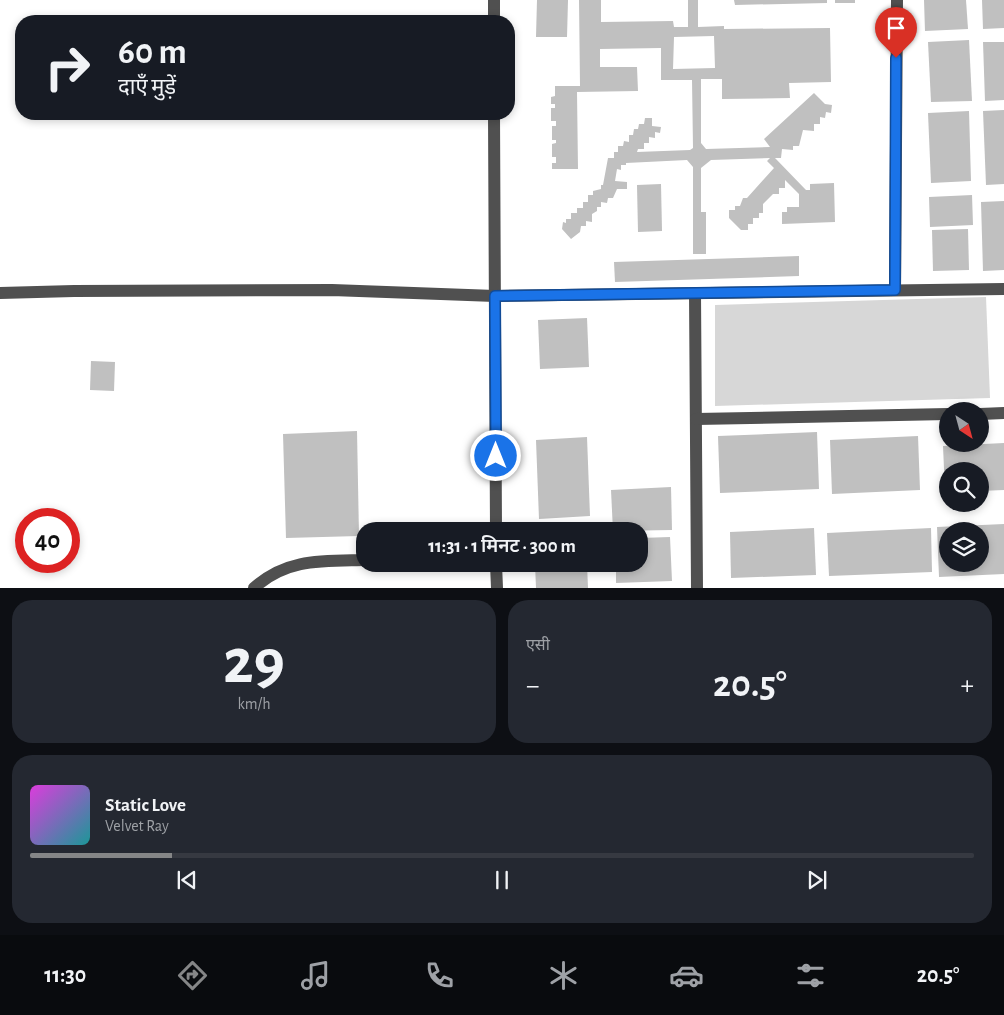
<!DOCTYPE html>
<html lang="hi">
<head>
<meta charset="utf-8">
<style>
	:root { --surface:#171b24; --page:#242831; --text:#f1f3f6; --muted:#9ea1a6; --line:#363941; --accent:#858687 }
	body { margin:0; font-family:"Alegreya Sans","Noto Sans Devanagari",sans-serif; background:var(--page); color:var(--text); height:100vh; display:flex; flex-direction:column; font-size:19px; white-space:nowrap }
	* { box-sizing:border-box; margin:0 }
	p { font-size:16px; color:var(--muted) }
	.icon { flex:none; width:28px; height:28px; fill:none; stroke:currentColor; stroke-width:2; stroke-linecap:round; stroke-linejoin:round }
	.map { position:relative; height:588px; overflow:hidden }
	.drawer { display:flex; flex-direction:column; gap:12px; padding:12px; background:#0d0f14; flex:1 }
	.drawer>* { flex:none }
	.top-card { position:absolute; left:15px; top:15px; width:500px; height:105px; border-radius:20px; box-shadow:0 2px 8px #0003; background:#171b24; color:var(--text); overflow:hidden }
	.needle { width:32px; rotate:144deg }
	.controls { position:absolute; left:939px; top:402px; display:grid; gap:10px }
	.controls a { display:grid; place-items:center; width:50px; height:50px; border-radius:50%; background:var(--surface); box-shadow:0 2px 8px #0003; font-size:25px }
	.speed { position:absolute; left:15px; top:508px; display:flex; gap:10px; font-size:25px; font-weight:700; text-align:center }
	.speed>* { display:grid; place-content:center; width:65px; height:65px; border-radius:50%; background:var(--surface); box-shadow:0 2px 8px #0003; line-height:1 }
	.speed .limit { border:8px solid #d22; background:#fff; color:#111 }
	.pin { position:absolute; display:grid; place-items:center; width:42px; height:42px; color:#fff; margin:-51px -21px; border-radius:50% 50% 50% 0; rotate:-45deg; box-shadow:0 0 5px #0007 }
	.pin .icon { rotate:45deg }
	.me { position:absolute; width:55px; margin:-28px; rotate:0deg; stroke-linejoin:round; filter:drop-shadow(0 0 4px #0008) }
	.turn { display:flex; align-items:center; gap:18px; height:105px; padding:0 20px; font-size:22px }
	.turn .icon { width:65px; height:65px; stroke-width:2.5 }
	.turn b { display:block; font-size:35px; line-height:42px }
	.big { font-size:38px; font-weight:600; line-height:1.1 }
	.drawer .card { flex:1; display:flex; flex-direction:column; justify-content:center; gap:8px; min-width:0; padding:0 18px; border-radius:20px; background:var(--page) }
	.drawer .dial { align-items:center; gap:0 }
	.dial b { font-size:65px; line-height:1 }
	.song { display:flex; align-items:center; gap:15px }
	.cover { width:60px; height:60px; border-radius:8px; background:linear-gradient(135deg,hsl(300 70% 55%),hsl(180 70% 35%)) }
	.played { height:5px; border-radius:2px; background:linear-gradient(90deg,var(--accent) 15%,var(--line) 15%) }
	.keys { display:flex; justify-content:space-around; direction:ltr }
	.heat { display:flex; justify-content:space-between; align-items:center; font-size:28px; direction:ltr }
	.drawer .tiles { flex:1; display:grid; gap:12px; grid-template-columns:1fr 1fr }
	.card:last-child { grid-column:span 2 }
	.trip { position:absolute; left:356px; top:522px; width:292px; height:50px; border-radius:20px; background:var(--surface); box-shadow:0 2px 8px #0003; font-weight:600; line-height:50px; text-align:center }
	.dock { display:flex; height:80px; justify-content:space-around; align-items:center; background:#090b0e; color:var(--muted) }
	.dock .icon { width:35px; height:35px }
	.dock .active { color:var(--accent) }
	.dock b { font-size:22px; color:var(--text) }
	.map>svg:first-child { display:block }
</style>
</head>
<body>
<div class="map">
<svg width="1004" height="588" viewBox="0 0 1004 588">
	<rect width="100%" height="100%" fill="#fff"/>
	<!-- green -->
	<polygon fill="#d7d7d7" points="986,297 990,398 715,406 715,305"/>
	<!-- building -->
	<g fill="#c0c0c0" fill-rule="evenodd">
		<polygon points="537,0 568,0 567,37 536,37"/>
		<path d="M579 0H601V22L673 21 674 27H688V0H698V27L724 26V29L830 28 831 82 789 83 790 98 722 99V79H701V143L706 149 770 147 764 139 814 93 825 104 832 105 831 113 826 112 825 118 820 117V124H814V131L803 130 799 146H793V150L782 149 781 158H775L806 190H810V184L834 183 835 222 782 224V212H787V207H799V194L785 180V188H779V194H773L763 204V213H759V218H753V224H748V230H741L729 218V210H735V206H740L743 198H747L774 168 767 161 770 158 711 160 701 168V212H706V254H693V167L687 160 626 163V165H621V170L617 169 615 181 627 182V189H617L613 198H608L607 203 601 202V207H597V211L592 214V222L586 221V226H581L580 232 571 239 562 229 563 222 566 223V219H571V213H577V208H583V202H588V195H593V191L601 189V185H603L608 158H614V152H618V146H623L624 141 629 142V135H633L634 129H638L639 124H644L645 118H652V126L661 127 660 133 655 132V138L649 137V143H644V149H638L637 152 690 150 693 148 692 80H661V48L600 49V67H637L638 91 577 92 578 169H552V163H556V157H552V144L556 143V140H552V126H556V121H551V108H555V104H551V97L555 96V86H580ZM714 36 715 68 673 69 674 37Z"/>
		<polygon points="734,0 827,0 827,3 735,5"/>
		<rect x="835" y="0" width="20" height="3"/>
		<polygon points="924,0 966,0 968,29 925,31"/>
		<polygon points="982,0 1004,0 1004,28 983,29"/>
		<polygon points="969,40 972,101 931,102 928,42"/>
		<polygon points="983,42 1004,42 1004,100 985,101"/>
		<polygon points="1004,110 1004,184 986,185 983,111"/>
		<polygon points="969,111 971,181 931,183 928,113"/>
		<polygon points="661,184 662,231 638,232 637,185"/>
		<polygon points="972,195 973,225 930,227 929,197"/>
		<polygon points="1004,201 1004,270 983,271 981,202"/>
		<polygon points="968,229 969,270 933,271 932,230"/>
		<polygon points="799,256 799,276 615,282 614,262"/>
		<polygon points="587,318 589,367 540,369 538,320"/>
		<polygon points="91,361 115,362 114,391 90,390"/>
		<polygon points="357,431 359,536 286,538 283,434"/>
		<polygon points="817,432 819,489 720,493 718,436"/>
		<polygon points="918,436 920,490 832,494 830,440"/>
		<polygon points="587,437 590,516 539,519 536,440"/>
		<polygon points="1004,443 1004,490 980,491 980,471 948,471 948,492 945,492 943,446"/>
		<polygon points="671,487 672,530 613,531 611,490"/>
		<path d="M1004 524V574L939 577 937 527ZM948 531H980V564H948Z"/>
		<polygon points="814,528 816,575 731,578 730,532"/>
		<polygon points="931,528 932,572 829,576 827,533"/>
		<polygon points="670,537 672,581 616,583 616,564 640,564 640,538"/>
		<polygon points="535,564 587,564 588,588 536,588"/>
	</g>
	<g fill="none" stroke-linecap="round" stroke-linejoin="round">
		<!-- minor -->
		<g stroke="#505050" stroke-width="12">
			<polyline points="494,0 494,21"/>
			<polyline points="494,114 496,531"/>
			<polyline points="895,290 897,0"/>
			<polyline points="0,293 74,291 332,290 495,296 1004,289"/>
			<polyline points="695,293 697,588"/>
			<polyline points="980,414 1004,413"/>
			<polyline points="696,419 948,414"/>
			<polyline points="496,564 497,588"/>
			<path d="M254 588C287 558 323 561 365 560"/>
		</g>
	</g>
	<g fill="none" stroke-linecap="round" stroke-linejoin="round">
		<!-- route casing -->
		<g stroke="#114b97" stroke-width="12">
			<polyline id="route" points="496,456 495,296 895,290 896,58"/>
		</g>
		<!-- route -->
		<use href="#route" stroke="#1a73e8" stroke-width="9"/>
	</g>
</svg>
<div class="controls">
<a><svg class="needle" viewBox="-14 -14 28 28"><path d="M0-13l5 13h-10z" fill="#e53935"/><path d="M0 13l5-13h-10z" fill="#9ea1a6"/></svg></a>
<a><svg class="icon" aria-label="search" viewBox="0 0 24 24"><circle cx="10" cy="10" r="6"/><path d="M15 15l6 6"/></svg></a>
<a><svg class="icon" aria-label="layers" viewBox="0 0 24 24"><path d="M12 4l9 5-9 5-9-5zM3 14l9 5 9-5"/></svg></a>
</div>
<div class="speed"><div class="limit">40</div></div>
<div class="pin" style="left:896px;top:58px;background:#d93025"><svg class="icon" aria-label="arrive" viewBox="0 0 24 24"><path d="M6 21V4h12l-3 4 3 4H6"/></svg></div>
<svg class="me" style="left:496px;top:456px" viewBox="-20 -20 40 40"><circle r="17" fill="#1a73e8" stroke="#fff" stroke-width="3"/><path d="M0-11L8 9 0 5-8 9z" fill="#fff"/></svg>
<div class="trip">11:31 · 1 मिनट · 300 m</div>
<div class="top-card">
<div class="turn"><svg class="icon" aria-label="right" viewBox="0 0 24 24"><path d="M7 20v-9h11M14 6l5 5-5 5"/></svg><div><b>60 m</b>दाएँ मुड़ें</div></div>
</div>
</div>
<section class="drawer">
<div class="tiles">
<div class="card dial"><b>29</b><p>km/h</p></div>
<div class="card"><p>एसी</p>
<div class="heat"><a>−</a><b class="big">20.5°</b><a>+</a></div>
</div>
<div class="card">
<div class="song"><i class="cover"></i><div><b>Static Love</b><p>Velvet Ray</p></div></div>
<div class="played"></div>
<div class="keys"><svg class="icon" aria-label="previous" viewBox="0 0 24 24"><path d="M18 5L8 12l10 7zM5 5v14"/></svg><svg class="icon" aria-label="pause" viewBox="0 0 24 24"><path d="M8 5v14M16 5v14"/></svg><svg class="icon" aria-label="next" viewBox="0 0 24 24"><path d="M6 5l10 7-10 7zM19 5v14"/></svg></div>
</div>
</div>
</section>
<nav class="dock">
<b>11:30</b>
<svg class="icon active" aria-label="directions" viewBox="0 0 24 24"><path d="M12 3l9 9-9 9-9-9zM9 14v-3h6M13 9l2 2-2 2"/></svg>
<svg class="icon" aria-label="music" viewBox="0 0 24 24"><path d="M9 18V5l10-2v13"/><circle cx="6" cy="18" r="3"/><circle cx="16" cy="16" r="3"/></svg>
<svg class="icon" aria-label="phone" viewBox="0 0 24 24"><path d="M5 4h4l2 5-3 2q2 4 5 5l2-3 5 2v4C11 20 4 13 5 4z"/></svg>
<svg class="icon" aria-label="climate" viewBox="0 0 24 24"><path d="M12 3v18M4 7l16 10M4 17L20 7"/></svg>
<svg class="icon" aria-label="car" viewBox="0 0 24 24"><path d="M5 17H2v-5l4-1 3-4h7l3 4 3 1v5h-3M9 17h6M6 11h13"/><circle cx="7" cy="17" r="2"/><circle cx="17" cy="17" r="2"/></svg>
<svg class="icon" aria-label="filters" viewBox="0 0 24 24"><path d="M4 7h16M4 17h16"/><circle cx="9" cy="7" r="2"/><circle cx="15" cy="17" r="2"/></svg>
<b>20.5°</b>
</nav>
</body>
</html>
